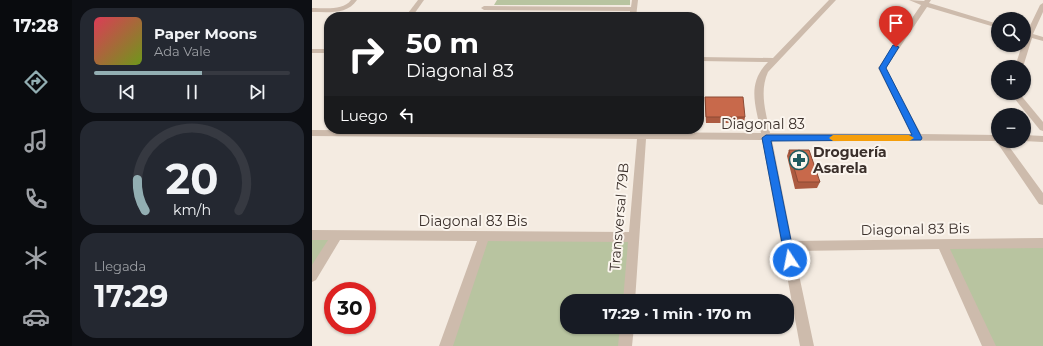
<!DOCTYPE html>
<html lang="es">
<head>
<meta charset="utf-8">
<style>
	:root { --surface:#171b24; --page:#242831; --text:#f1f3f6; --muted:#9ea1a6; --line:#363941; --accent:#92aeb2 }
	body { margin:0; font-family:Montserrat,sans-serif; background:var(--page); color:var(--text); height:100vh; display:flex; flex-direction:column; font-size:15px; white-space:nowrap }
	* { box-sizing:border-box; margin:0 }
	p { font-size:13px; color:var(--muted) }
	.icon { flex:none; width:22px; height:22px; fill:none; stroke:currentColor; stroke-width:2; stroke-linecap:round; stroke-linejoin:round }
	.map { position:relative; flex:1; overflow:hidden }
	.sheet { display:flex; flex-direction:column; gap:8px; padding:8px; background:#0d0f14; width:240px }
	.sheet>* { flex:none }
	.top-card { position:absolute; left:12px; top:12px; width:380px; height:122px; border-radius:16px; box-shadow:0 1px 3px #0004; background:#202124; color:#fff; overflow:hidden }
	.tools { position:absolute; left:679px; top:12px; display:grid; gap:8px }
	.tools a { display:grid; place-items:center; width:40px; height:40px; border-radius:50%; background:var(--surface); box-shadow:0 1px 3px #0004; font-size:20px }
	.speed { position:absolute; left:12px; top:282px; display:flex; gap:8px; font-size:20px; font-weight:700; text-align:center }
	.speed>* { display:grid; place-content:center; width:52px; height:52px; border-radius:50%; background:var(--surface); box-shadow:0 1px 3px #0004; line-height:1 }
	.speed .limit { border:6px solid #d22; background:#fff; color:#111 }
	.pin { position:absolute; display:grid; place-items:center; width:34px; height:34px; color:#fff; margin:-41px -17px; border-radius:50% 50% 50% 0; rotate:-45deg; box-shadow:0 0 4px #0007 }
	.pin .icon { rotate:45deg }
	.me { position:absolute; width:44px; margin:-22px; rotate:349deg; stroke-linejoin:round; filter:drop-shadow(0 0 3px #0008) }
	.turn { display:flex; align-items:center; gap:14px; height:84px; padding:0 16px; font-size:18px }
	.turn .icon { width:52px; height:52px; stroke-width:2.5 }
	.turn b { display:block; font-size:28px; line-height:34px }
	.then { display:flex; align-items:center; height:38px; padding:0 16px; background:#0003; gap:8px; font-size:15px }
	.big { font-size:30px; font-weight:700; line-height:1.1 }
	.sheet .tile { flex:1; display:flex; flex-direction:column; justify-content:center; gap:6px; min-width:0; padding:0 14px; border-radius:16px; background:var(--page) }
	.sheet .dial { align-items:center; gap:0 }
	.dial svg { height:104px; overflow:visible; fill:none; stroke:var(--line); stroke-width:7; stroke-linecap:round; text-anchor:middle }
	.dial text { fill:var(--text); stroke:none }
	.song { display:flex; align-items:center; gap:12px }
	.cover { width:48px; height:48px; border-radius:6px; background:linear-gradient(135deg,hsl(350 70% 55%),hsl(80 70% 35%)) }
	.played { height:4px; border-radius:2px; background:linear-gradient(90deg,var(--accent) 55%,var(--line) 55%) }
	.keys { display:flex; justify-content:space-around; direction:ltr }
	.trip { position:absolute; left:248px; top:294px; width:234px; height:40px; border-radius:16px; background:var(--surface); box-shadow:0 1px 3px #0004; font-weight:700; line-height:40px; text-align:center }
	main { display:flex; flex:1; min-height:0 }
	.dock { display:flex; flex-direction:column; width:72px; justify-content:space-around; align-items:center; background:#090b0e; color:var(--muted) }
	.dock .icon { width:28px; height:28px }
	.dock .on { color:var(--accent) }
	.dock b { font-size:18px; color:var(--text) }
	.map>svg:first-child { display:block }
</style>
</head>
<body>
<main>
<nav class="dock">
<b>17:28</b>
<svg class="icon on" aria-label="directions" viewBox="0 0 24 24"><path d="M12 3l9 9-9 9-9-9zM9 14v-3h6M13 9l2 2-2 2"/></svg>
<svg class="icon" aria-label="music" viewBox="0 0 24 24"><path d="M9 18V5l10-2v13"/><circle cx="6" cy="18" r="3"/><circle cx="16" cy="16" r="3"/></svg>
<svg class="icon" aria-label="phone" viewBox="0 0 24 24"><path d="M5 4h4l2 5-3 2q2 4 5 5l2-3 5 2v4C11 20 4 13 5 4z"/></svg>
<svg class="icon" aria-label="climate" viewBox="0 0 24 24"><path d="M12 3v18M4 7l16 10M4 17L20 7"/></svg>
<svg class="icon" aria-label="car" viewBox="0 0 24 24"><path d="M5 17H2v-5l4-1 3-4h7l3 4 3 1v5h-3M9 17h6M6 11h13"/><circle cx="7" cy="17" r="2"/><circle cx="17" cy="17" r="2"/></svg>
</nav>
<section class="sheet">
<div class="tile">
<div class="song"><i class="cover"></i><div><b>Paper Moons</b><p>Ada Vale</p></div></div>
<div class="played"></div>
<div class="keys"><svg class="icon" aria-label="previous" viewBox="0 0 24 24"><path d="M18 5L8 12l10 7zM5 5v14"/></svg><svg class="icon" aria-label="pause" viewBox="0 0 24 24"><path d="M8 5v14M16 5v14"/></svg><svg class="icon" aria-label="next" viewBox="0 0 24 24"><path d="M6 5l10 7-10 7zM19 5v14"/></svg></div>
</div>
<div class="tile dial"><svg viewBox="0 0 100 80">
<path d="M14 69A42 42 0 1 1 86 69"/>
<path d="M14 69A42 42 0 0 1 8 45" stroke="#92aeb2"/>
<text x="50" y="56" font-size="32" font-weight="700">20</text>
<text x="50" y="72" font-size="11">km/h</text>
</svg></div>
<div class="tile"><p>Llegada</p><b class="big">17:29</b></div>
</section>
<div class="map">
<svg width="731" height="346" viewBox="0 0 731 346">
	<rect width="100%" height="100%" fill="#f4ebe1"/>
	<!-- green -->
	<g fill="#b8c4a0">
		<polygon points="185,0 318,0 318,5 182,5"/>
		<polygon points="0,235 25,235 0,276"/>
		<polygon points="172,236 322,237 317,301 255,301 255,327 315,327 313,346 134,346"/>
		<polygon points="731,243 731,346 677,346 630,244"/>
	</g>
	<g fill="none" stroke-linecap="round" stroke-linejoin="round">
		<!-- minor -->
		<g fill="#cdbbac" fill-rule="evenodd">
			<path d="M39 0H45C35 15 16 12 0 12V8C12 8 31 11 39 0Z"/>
			<polygon points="106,0 112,0 100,17 93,17"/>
			<polygon points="320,0 326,0 324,17 318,17 318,11 172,10 169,8 172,6 319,7"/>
			<path d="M517 0H524L456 72C447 92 454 112 458 133L599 134 566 68 609 5 597 0 612 1 613 0H619L617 3 686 24V28L615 7 574 68 609 134 686 135V141H693L731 193V205L727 204 684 141 460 140 480 241 731 238V248L638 249 684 346H670L627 249 482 251 502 346H488L450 140 334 139 323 301H311L316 242 176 241 141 346H127L165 241 28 240 4 280 0 282V265L16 240H0V230L317 232 325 139 0 136V130L449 133C444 106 434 84 456 62L387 61V57L461 58Z"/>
			<polygon points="731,3 731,12 721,34 731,37 731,41 720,38 711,67 703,67 710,45 712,45 712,31 715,32 728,5"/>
			<rect x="0" y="49" width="17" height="4"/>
			<polygon points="698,93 707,93 731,122 731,131 728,130"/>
			<polygon points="712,135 731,136 731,142 711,141"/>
			<polygon points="308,327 322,327 320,346 306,346"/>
		</g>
	</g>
	<!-- wall -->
	<g fill="#ac5a40">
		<polygon points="393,97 433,117 432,123 394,123 393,104"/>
		<polygon points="477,150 508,182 505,188 483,189 475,156"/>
	</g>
	<!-- building -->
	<g fill="#c8694b" stroke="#8c4a34">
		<polygon points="393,97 431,97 433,117 394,117"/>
		<polygon points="477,150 497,150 508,182 486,182"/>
	</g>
	<!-- route -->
	<polygon fill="#1a73e8" stroke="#114b97" points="581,45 587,47 574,68 610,138 609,140 459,141 483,260 482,264 478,265 474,264 450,138 454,135 600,135 567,68"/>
	<!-- slow -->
	<polygon fill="#f59e0b" points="521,135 597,135 602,138 597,141 521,141 517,138"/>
	<!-- icons -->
	<defs>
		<g id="pharmacy-ring" transform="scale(1)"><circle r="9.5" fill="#fbf5ee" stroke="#1f5a5e" stroke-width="1.5"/><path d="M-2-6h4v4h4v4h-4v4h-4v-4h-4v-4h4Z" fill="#1f5a5e"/></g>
	</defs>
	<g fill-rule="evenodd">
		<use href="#pharmacy-ring" x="487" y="160"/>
	</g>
	<g text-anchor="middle" stroke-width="4" stroke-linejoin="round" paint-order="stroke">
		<!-- street labels -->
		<g font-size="14" fill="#3b302b" stroke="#fbf5ee">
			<text x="451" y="129">Diagonal 83</text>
			<text transform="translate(307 217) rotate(-85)" y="5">Transversal 79B</text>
			<text x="161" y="226">Diagonal 83 Bis</text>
			<text transform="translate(603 229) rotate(-1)" y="5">Diagonal 83 Bis</text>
		</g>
		<!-- poi labels -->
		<g font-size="14" font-weight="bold" fill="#3b302b" stroke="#fbf5ee" text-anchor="start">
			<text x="501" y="157">Droguería<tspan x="501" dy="16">Asarela</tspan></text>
		</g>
	</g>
</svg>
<div class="tools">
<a><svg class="icon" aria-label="search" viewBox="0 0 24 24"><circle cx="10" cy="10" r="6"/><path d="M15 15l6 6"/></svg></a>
<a>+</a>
<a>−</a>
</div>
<div class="speed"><div class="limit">30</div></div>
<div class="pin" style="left:584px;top:47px;background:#d93025"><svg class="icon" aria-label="arrive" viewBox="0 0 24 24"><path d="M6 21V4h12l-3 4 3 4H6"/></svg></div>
<svg class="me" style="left:478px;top:260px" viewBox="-20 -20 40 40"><circle r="17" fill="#1a73e8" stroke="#fff" stroke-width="3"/><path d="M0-11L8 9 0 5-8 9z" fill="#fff"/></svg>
<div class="trip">17:29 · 1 min · 170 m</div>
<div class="top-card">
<div class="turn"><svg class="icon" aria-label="right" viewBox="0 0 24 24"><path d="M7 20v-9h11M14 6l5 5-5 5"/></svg><div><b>50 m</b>Diagonal 83</div></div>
<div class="then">Luego<svg class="icon" aria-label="left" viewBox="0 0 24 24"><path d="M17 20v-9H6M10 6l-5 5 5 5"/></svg></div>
</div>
</div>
</main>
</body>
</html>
